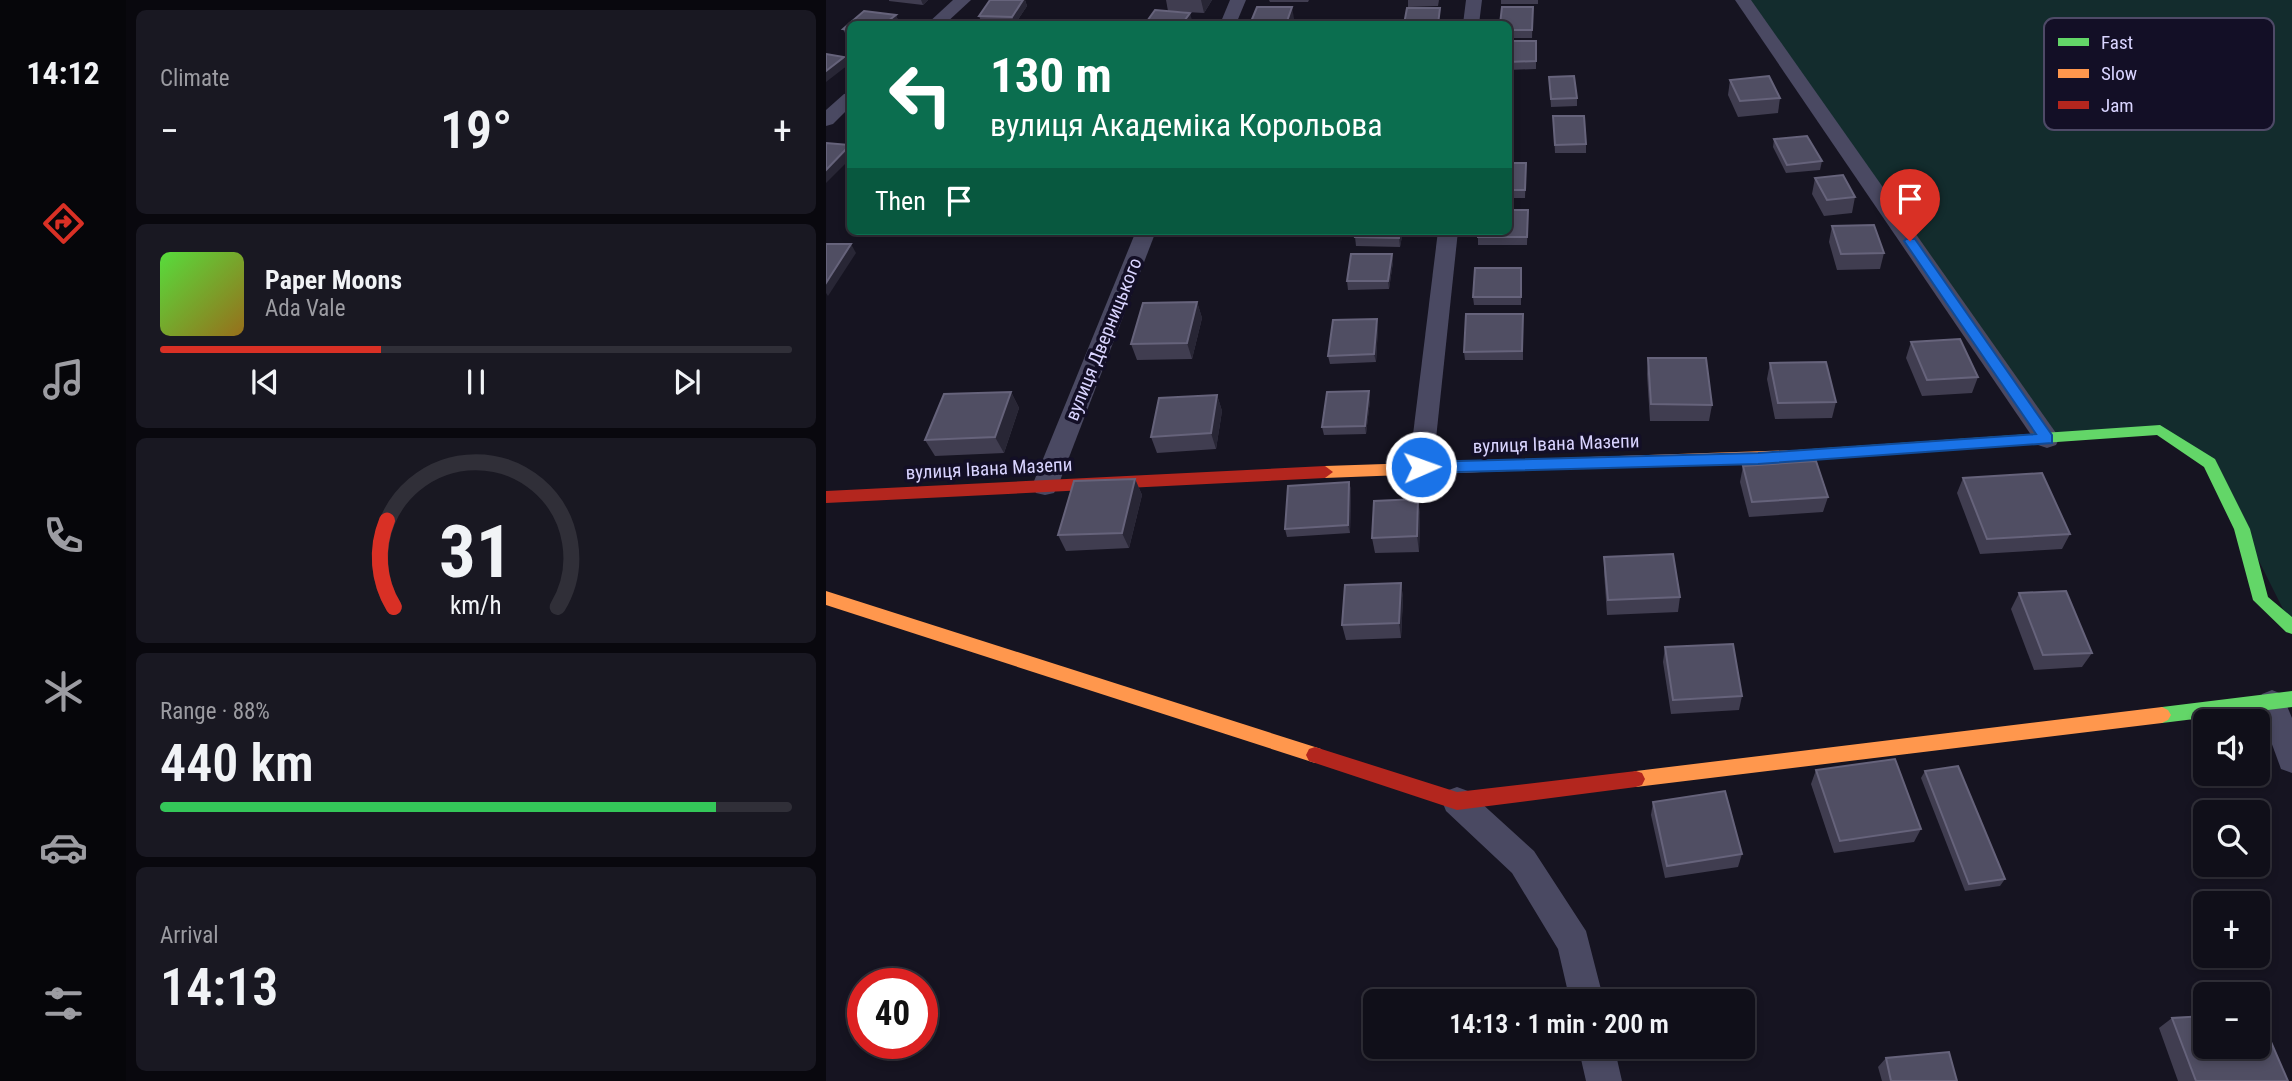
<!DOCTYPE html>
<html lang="en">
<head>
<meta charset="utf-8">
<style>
	:root { --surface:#100f19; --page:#191822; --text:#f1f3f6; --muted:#9c9ca2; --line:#302f38; --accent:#d93025 }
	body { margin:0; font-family:"Roboto Condensed",sans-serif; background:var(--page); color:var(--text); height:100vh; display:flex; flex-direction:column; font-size:26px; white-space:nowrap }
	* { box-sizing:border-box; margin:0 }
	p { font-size:23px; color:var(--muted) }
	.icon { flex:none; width:38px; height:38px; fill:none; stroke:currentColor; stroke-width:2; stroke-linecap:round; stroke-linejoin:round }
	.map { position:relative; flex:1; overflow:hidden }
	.sheet { display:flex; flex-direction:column; gap:10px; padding:10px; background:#09080e; width:700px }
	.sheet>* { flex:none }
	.hud { position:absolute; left:21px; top:21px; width:665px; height:214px; border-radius:10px; box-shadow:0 4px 10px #0003,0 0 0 2px var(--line); background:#0b6e4f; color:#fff; overflow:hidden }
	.fabs { position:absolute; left:1367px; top:709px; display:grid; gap:14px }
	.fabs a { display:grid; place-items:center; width:77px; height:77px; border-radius:10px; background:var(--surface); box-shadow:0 4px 10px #0003,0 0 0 2px var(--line); font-size:35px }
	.speed { position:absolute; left:21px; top:968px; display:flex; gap:14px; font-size:35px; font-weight:700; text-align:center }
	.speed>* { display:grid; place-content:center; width:91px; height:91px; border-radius:50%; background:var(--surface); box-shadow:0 4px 10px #0003,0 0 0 2px var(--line); line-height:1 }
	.speed .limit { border:10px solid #d22; background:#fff; color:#111 }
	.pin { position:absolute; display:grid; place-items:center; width:60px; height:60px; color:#fff; margin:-72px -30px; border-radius:50% 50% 50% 0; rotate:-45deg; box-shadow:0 0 7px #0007 }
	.pin .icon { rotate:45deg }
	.me { position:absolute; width:77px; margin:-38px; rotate:88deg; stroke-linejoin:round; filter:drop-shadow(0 0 5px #0008) }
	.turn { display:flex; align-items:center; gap:24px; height:147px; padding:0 28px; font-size:32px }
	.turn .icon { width:91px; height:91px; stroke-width:2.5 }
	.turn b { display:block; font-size:49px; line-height:60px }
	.then { display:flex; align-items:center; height:66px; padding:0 28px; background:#0003; gap:14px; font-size:26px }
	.big { font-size:52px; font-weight:600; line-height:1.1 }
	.sheet .card { flex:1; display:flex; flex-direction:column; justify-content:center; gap:10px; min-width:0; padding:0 24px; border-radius:10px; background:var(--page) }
	.sheet .dial { align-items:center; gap:0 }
	.dial svg { height:182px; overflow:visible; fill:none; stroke:var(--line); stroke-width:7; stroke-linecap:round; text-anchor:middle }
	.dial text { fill:var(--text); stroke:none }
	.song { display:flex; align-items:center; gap:21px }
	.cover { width:84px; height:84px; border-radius:10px; background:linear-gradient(135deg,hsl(110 70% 55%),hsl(40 70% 35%)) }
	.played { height:7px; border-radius:4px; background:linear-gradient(90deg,var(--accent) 35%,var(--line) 35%) }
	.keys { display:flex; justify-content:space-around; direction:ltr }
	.heat { display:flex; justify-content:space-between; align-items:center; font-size:38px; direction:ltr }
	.charge { height:10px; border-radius:5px; background:linear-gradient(90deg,#34c759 88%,var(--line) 0) }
	.trip { position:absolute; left:537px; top:989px; width:392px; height:70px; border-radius:10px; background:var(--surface); box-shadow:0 4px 10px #0003,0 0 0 2px var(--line); font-weight:600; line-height:70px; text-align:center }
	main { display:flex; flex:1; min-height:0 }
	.tab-bar { display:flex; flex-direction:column; width:126px; justify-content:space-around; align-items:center; background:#06060a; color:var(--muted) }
	.tab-bar .icon { width:49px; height:49px }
	.tab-bar .selected { color:var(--accent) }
	.tab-bar b { font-size:32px; color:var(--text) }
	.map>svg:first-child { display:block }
</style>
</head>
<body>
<main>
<nav class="tab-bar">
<b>14:12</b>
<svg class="icon selected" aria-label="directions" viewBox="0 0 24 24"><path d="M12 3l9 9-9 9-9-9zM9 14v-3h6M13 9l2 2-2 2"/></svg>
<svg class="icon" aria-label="music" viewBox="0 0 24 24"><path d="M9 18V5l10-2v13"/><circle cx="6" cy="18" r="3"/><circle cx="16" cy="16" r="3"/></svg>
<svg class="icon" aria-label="phone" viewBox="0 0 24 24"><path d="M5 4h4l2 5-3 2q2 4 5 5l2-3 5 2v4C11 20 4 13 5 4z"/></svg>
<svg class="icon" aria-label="climate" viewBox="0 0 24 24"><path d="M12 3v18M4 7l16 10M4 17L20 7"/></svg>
<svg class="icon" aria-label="car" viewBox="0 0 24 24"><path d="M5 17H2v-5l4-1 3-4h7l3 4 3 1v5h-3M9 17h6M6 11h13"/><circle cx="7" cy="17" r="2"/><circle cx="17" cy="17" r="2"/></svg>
<svg class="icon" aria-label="filters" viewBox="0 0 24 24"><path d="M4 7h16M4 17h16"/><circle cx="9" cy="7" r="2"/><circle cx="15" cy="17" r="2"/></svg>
</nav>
<section class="sheet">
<div class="card"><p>Climate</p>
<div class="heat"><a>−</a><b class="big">19°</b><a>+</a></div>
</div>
<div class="card">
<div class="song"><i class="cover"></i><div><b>Paper Moons</b><p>Ada Vale</p></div></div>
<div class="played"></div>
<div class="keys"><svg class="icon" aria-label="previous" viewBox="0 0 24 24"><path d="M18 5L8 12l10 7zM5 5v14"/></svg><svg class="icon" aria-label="pause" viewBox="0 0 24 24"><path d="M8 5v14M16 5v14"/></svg><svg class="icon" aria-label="next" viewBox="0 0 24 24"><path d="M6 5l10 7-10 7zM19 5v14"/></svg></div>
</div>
<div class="card dial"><svg viewBox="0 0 100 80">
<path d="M14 69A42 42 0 1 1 86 69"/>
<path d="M14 69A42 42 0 0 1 11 31" stroke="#d93025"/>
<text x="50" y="56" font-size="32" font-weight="700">31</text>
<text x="50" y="72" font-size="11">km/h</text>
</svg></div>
<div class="card"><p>Range · 88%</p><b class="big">440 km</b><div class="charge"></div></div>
<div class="card"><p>Arrival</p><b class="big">14:13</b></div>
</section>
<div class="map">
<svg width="1466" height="1081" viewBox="0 0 1466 1081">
	<rect width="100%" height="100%" fill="#161421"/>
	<!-- green -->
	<polygon fill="#132c2d" points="917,0 1466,0 1466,627 1384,463 1334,430 1221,439"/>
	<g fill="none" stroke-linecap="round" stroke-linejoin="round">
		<!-- street -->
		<g fill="#4a4962" fill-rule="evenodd">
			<polygon points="127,0 145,0 119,24 101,24"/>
			<polygon points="404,0 420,0 410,24 394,24"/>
			<polygon points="640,0 656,0 653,24 637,24"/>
			<polygon points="909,0 925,0 1230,433 1233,439 1230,445 1221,448 1212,445"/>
			<polygon points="24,93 24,107 7,124 0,126 0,110 18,94"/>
			<polygon points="310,231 330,231 232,486 228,493 219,495 210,493 206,486"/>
			<polygon points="612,231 632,231 607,467 604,473 595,476 586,473 583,467"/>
			<polygon points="1446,690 1456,694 1466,718 1466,773 1455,769 1431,703 1436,694"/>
			<polygon points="631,787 642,791 708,851 760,931 778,1001 744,1001 732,949 686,873 620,811 616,801 620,791"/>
			<polygon points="752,1046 788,1046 796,1081 760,1081"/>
		</g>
		<!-- fast -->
		<g fill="#63d668" fill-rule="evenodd">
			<polygon points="1334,425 1389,459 1424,529 1442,597 1466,617 1466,634 1460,632 1427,600 1408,529 1378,467 1331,435 971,460 964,455 971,450"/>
			<polygon points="1466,691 1466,707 1336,723 1330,720 1327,715 1330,710 1336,707"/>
		</g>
		<!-- slow -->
		<g fill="#ff974d" fill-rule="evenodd">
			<polygon points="971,450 978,455 971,460 499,478 491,472 499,466"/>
			<polygon points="0,591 489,747 495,749 498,755 495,761 489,763 0,605"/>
			<polygon points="1336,707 1342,710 1345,715 1342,720 1336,723 810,787 804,785 801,779 804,773 810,771"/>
		</g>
		<!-- jam -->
		<g fill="#b3261e" fill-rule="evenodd">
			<polygon points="499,466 507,472 499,478 0,503 0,491"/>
			<polygon points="489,747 631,792 810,771 816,773 819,779 816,785 810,787 631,810 483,761 480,755 483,749"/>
		</g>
	</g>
	<!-- wall -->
	<g fill="#403d50">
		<polygon points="63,0 102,0 97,5 63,1"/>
		<polygon points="164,0 199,0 201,6 189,24 156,24 153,16"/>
		<polygon points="340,0 386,0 378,13 342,11"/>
		<polygon points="443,0 483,0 482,2 444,2"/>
		<polygon points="582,0 613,0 612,6 582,7"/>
		<rect x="675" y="0" width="37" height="4"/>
		<polygon points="707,7 706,38 682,38 682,24"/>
		<polygon points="38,11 70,15 73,23 71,24 24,24 24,37 21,37 17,29"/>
		<polygon points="682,41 710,41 710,69 682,70"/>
		<polygon points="723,77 751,98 751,106 725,107"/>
		<polygon points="904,80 954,98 952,113 912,117 902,95"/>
		<polygon points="727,116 760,144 760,153 729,153"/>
		<polygon points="948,139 996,161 994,170 960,173 947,147"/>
		<polygon points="682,163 700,171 699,198 682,198"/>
		<polygon points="989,178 1029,197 1026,213 998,216 986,194"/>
		<polygon points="702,210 701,245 652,245 652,237"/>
		<polygon points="1006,226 1058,253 1054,269 1011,270 1003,242"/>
		<polygon points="208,231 262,231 261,234 209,233"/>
		<polygon points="530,231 577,231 574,247 530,246 529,237"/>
		<polygon points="566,254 567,262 563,289 522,290 521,281"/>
		<polygon points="695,268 695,305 648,305 647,297"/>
		<polygon points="371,302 376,318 366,359 311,360 305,344"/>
		<polygon points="697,314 697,360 639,360 638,352"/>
		<polygon points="552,327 550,362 504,364 502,356"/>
		<polygon points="1085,342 1152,377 1146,393 1096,396 1080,358"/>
		<polygon points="822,358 886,405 883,421 824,421 821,374"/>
		<polygon points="944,363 1010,402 1006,418 949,419 941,379"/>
		<polygon points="185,392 193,408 178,453 109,456 99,440"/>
		<polygon points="391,395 396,411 390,449 331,453 325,437"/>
		<polygon points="544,400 540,434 498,435 496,427"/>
		<polygon points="917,466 1002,497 997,512 923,517 914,482"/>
		<polygon points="1137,478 1244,534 1236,549 1154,554 1131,493"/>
		<polygon points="309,479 316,495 303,548 240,551 232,535"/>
		<polygon points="523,482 525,490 524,533 461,537 459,529"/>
		<polygon points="592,499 594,515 593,552 549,553 546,538"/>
		<polygon points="778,557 854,597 852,612 781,615 778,572"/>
		<polygon points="575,583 577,598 575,638 520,640 516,625"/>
		<polygon points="1193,593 1266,653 1256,667 1208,670 1185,609"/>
		<polygon points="839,647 916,696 913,710 845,714 837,662"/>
		<polygon points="990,770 1095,829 1088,842 1008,853 985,784"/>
		<polygon points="1099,771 1179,879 1174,886 1139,891 1095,778"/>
		<polygon points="827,802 916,854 912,867 839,878 825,815"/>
		<polygon points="1346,1018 1462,1081 1352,1081 1333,1028"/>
		<polygon points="1060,1058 1131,1081 1056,1081 1052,1067"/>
	</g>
	<!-- shaded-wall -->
	<g fill="#282635">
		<polygon points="95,0 102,0 97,5"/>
		<polygon points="197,0 199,0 201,6 189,24 186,17"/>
		<polygon points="375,0 386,0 378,13"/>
		<polygon points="466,7 469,24 460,24"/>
		<polygon points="364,13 367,24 356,24"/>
		<polygon points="70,15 73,23 71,24 58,24"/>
		<polygon points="18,57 22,65 0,82 0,71"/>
		<polygon points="24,146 24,159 0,183 0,170"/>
		<polygon points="574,231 577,231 574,247 573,238"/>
		<polygon points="25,244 30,253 2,296 0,293 0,283"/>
		<polygon points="566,254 567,262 563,289 562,281"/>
		<polygon points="371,302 376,318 366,359 361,343"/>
		<polygon points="551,319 552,327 550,362 548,354"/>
		<polygon points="543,391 544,400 540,434 539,426"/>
		<polygon points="185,392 193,408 178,453 169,437"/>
		<polygon points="391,395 396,411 390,449 385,433"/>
		<polygon points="309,479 316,495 303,548 296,533"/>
		<polygon points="523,482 525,490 524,533 522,525"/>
		<polygon points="592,499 594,515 593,552 591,536"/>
		<polygon points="575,583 577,598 575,638 573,623"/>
	</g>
	<!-- building -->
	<g fill="#504e63" stroke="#66637b" stroke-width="2">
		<polygon points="164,0 197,0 186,17 153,16"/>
		<polygon points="431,7 466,7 460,24 424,24"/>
		<polygon points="676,7 707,7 706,30 682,30 682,24 674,24"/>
		<polygon points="581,8 614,8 612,24 578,24"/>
		<polygon points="329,10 364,13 356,24 319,24"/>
		<polygon points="38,11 70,15 58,24 24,24 24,30 17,29"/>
		<polygon points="682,41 710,41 710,61 682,62"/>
		<polygon points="0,54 18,57 0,71"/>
		<polygon points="748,76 751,98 725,99 723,77"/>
		<polygon points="943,76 954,98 914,101 904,80"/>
		<polygon points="727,116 758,116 760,144 729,145"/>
		<polygon points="981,136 996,161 961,165 948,139"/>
		<polygon points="0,143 24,145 0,170"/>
		<polygon points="682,163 700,163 699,190 682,190"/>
		<polygon points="1017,175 1029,197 1001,200 989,178"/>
		<polygon points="682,210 702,210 701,237 652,237 652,231 682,231"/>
		<polygon points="1048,225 1058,253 1015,254 1006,226"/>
		<polygon points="530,231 574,231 573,238 529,237"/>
		<polygon points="0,244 25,244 0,283"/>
		<polygon points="525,254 566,254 562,281 521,281"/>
		<polygon points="649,268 695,268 695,297 647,297"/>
		<polygon points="371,302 361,343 305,344 317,303"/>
		<polygon points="640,314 697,314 696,351 638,352"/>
		<polygon points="551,319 548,354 502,356 507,320"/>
		<polygon points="1134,339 1152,377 1101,380 1085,342"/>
		<polygon points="822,358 880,358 886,405 825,404"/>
		<polygon points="1000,362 1010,402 952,403 944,363"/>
		<polygon points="543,391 539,426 496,427 501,392"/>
		<polygon points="185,392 169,437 99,440 118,394"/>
		<polygon points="391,395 385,433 325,437 333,398"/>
		<polygon points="990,461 1002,497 926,502 917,466"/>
		<polygon points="1216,473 1244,534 1161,539 1137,478"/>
		<polygon points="309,479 296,533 232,535 248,481"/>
		<polygon points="523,482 522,525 459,529 462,486"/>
		<polygon points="592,499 591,536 546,538 548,501"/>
		<polygon points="847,554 854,597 782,600 778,557"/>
		<polygon points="575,583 573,623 516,625 519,585"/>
		<polygon points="1240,591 1266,653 1217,655 1193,593"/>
		<polygon points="907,644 916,696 847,700 839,647"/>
		<polygon points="1069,759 1095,829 1014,841 990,770"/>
		<polygon points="1132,766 1179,879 1143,884 1099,771"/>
		<polygon points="899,791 916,854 841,866 827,802"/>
		<polygon points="1432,1012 1462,1081 1370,1081 1346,1018 1379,1016 1379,1046 1432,1046"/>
		<polygon points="1123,1052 1131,1081 1065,1081 1060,1058"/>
	</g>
	<!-- route -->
	<polygon fill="#1a73e8" stroke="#114b97" stroke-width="2" points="1080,239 1089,239 1226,435 1226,443 932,464 595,473 587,467 595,462 932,453 1210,434 1078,241"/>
	<g text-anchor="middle" stroke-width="7" stroke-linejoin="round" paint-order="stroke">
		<!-- street labels -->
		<g font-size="19" fill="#d9d4ff" stroke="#130f26">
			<text transform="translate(277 339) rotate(-68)" y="7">вулиця Дверницького</text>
			<text transform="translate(730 443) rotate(-2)" y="7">вулиця Івана Мазепи</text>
			<text transform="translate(163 468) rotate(-3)" y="7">вулиця Івана Мазепи</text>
		</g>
	</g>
	<!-- legend -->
	<rect x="1218" y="18" width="230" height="112" rx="10" fill="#130f26" stroke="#4e4a67" stroke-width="2"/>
	<rect x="1232" y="38" width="31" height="8" fill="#63d668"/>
	<rect x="1232" y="69" width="31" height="9" fill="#ff974d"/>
	<rect x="1232" y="101" width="31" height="8" fill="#b3261e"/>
	<g font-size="19" fill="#d9d4ff">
		<text x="1275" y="49">Fast</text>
		<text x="1275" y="80">Slow</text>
		<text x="1275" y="112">Jam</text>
	</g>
</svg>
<div class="fabs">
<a><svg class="icon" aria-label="sound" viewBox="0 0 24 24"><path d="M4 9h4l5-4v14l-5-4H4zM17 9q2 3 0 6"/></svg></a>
<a><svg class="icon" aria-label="search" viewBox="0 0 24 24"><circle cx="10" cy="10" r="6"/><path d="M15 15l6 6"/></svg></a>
<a>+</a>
<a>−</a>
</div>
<div class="speed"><div class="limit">40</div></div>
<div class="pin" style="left:1084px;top:241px;background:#d93025"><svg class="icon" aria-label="arrive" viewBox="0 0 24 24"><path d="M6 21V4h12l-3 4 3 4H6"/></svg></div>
<svg class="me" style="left:595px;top:467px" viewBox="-20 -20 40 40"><circle r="17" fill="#1a73e8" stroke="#fff" stroke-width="3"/><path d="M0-11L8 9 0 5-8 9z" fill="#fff"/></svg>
<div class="trip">14:13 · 1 min · 200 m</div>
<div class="hud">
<div class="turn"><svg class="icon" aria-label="left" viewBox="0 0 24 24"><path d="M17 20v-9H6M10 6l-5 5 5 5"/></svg><div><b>130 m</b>вулиця Академіка Корольова</div></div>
<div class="then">Then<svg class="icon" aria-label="arrive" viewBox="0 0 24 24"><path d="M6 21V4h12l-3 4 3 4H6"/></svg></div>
</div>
</div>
</main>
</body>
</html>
